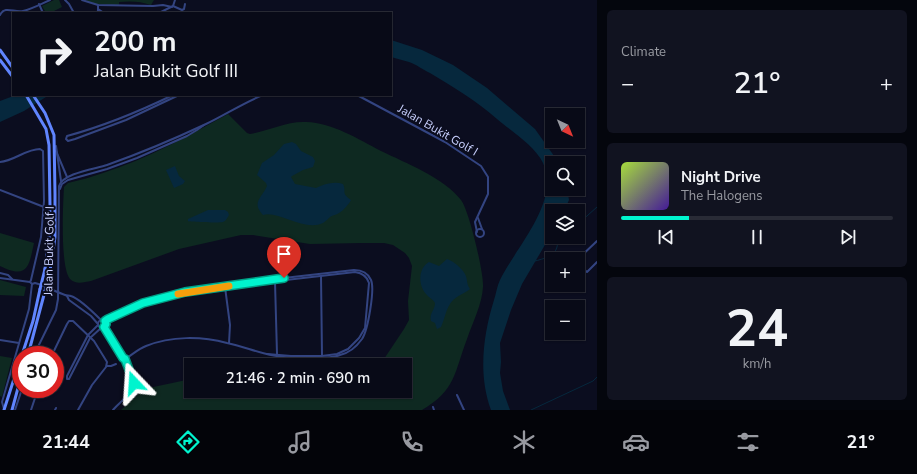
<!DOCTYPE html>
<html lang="en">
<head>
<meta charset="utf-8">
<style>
	:root { --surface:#080a17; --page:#111320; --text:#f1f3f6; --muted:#989aa1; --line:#292b36; --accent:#00f4ce }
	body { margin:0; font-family:"Nunito Sans",sans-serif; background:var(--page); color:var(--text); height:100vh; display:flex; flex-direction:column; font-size:15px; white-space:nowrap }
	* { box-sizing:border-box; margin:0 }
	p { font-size:13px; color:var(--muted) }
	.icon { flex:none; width:22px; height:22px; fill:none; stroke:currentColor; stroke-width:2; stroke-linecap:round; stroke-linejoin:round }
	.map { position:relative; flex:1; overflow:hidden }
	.side { display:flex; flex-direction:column; gap:10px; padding:10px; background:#04060d; width:320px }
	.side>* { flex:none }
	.guide { position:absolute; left:12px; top:12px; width:380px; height:84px; border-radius:0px; box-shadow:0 1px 3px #0004,0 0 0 1px var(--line); background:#080a17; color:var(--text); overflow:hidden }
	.needle { width:26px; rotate:137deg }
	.fabs { position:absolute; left:545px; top:108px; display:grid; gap:8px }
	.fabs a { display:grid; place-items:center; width:40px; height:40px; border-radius:0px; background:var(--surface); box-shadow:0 1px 3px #0004,0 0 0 1px var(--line); font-size:20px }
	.speed { position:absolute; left:12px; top:346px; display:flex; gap:8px; font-size:20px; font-weight:700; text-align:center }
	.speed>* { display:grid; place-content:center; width:52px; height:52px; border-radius:50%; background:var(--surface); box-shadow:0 1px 3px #0004,0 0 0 1px var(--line); line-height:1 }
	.speed .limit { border:6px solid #d22; background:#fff; color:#111 }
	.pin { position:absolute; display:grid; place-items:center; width:34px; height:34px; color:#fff; margin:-41px -17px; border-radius:50% 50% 50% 0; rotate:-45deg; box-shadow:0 0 4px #0007 }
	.pin .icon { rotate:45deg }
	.me { position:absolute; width:44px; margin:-22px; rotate:340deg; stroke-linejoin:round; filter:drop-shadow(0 0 3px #0008) }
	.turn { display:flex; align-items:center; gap:14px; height:84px; padding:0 16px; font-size:18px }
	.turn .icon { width:52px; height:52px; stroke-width:2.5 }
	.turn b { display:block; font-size:28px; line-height:34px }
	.big { font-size:30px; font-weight:600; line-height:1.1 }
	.side .card { flex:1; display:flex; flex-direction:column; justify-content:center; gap:6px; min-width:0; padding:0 14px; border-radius:6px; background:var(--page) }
	.side .dial { align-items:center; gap:0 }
	.dial b { font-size:52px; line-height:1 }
	.song { display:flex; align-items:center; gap:12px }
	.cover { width:48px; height:48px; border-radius:6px; background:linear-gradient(135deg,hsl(80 70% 55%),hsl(260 70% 35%)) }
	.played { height:4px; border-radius:2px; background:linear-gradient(90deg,var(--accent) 25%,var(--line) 25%) }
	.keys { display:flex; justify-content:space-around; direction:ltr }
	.heat { display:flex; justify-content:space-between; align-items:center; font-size:22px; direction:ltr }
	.trip { position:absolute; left:184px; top:358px; width:228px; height:40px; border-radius:0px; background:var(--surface); box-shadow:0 1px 3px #0004,0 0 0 1px var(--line); font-weight:600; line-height:40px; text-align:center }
	.tabs { display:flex; height:64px; justify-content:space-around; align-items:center; background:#030409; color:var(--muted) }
	.tabs .icon { width:28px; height:28px }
	.tabs .on { color:var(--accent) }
	.tabs b { font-size:18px; color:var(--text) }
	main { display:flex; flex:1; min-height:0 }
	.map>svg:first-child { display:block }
</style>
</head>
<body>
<main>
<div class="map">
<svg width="597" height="410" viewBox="0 0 597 410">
	<rect width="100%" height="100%" fill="#0b0d1f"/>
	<!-- green -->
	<g fill="#0e2921">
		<polygon points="54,0 59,0 62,7 50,13 46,13 42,6"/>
		<path d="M85 0H154L151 5C140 1 130 1 119 2V5L96 4Z"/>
		<path d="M228 114 247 133 250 134C269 131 286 121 306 122 333 123 358 139 381 151 406 163 444 178 461 200 469 210 484 273 483 287 482 304 473 322 467 339 454 373 456 390 422 410H121L144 389 191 379V391H277L295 396 319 399 342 391H405V365H380L404 329 409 320 408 301 412 266 409 258 405 253 393 245 384 243H362L310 244 253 235H241L179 249 91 281C84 282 76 285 70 279 60 267 63 205 64 187L68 183C80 180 92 177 103 173 147 159 188 136 228 114Z"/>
		<path d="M0 233 34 243C29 266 28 280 0 266Z"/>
		<polygon points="0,280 26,287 24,296 0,295"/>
		<polygon points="0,356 12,358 2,397 0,396"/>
	</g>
	<!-- water -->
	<g fill="#06283d">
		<path d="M391 40 422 50 453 65 487 88 535 129 559 163H552V189H567L569 200 564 211H552V233L522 284 511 310 500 343 501 362 500 373 503 391 510 410H491C478 375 483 335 494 300 496 294 497 286 500 280 516 247 561 201 543 163 535 146 511 131 497 119 477 101 453 87 430 73 423 70 416 64 409 62 403 60 397 59 391 57Z"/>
		<polygon points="16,95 49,95 24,111 0,122 0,101"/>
		<path d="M292 142 296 144 301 151 313 157 315 161 313 167 303 170 292 176 291 177 295 184 316 188C324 184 334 181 343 184 347 192 340 192 351 200 349 204 343 211 339 213 336 215 333 215 330 217 328 219 326 221 323 223 304 232 278 210 263 215 251 202 262 198 267 186L266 183 257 175 262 163 274 155 284 144Z"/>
		<polygon points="175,166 179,176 185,181 183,184 174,188 166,170"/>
		<path d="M208 210H225L228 212 229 215C227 218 226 221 223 222 220 223 190 222 188 221V219Z"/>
		<path d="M447 259C453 261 462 268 465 274 468 280 466 283 470 289 467 292 461 294 457 297 446 304 446 316 441 327L437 329 435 323 431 321C429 313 435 310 435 303 433 299 429 298 426 294 418 285 418 268 429 262L439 266Z"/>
	</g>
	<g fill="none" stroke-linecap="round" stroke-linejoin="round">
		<!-- stream -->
		<g stroke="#06283d" stroke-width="1">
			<polyline points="578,224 597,207"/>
			<path d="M535 261C543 259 555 256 557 247 558 244 557 240 558 237"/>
			<polyline points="531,410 593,381 597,377"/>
		</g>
		<!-- street -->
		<g stroke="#334481" stroke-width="2">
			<polyline points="65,0 69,4 74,13"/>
			<polyline points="82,0 98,5 153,6 163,5 172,7"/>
			<polyline points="39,4 43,13"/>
			<polyline points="173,6 182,10 184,9 185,4"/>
			<polyline points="98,9 104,13"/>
			<polyline points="96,13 98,11 98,5"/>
			<polyline points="159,13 173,6 175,0"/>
			<path d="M0 15C5 5 14 13 23 11 32 9 41 4 50 0"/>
			<path d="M173 95C138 112 104 126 67 136L66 139 68 141 75 139 126 120 179 95"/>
			<polyline points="357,95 445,142 481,166 488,177 488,194 475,222 477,232"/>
			<polyline points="56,146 61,181"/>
			<polyline points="56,151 67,177"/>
			<path d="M0 162C14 161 26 149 40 149L43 151 44 201 41 237 31 280 30 282"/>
			<polyline points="60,189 62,184 68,180 107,169 137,158 187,136 197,130 204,125"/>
			<polyline points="0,190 44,207"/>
			<polyline points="478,218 482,229"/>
			<circle cx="480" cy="233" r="4"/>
			<polyline points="578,259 597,241"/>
			<polyline points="578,264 587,272 597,262"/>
			<polyline points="0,273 8,275 12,279"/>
			<polyline points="321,276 322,355"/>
			<polyline points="0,278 30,282 32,284"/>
			<polyline points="275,282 277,354"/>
			<path d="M260 283 355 272C362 273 367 276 369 283L365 328 359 338 348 349 337 354 322 356H291L267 354"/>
			<path d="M32 284 35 283C46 286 54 291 65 295 67 296 69 295 71 296 80 299 94 313 101 320"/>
			<polyline points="225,287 230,325 229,343"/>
			<polyline points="67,296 69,300 91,316 98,324"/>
			<circle cx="102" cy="324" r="4"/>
			<path d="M105 321C143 294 206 289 251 284 259 283 267 280 275 279 301 276 327 273 354 270 361 270 368 273 371 280 375 289 368 330 362 339 357 346 349 353 340 355 330 359 318 358 307 358 295 358 283 358 271 355 256 352 242 346 227 343 201 336 171 336 146 346 138 349 132 355 125 359"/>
			<path d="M106 324C113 334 138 376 134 386 131 394 118 404 113 410"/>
			<polyline points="98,325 88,335 67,376 67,379 69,379 90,338 101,328"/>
			<polyline points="104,327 123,358 125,359"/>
			<polyline points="0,340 19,343"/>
			<path d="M34 355 56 310 58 299 59 186C63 173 95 169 107 165 141 153 174 139 206 124 225 115 243 103 263 95"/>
			<polyline points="52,355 67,324 69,321 73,321 94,341 107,362 106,367 92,385 78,410"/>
			<polyline points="107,366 111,366 116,364"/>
			<polyline points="457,395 464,410"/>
			<polyline points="433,407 434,410"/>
			<polyline points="4,409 2,402 29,309 32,284"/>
			<polyline points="15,410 22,389"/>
			<polyline points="31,410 38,389"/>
			<polyline points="55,410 56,408"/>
		</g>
		<!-- secondary -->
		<g stroke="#6085ff" stroke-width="3">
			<polyline points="0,50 13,68"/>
			<polyline points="0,60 13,77"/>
			<polyline points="26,95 46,129 49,145 50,206 49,238 45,269"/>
			<polyline points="33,95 45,113 54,135 55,194 55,237 50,271"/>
			<polyline points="22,355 33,321 40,289"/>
			<polyline points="28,355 45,291"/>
			<polyline points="4,410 21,357"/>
			<polyline points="12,410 21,377"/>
		</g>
		<!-- secondary-bridge -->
		<g stroke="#6085ff" stroke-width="3">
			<polyline points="40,289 45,269"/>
			<polyline points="45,291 50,271"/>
		</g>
	</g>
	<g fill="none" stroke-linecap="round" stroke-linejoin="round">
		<!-- route casing -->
		<g stroke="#009f86" stroke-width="10">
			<polyline id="route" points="134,383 125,359 123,358 104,327 106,324 105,321 108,319 143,303 185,292 284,278"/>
		</g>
		<!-- route -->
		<use href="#route" stroke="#00f4ce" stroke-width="7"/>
		<!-- slow -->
		<polyline stroke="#f59e0b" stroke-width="7" points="178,294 229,286"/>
	</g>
	<g text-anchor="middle" stroke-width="4" stroke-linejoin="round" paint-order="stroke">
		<!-- street labels -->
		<g font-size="12" fill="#c9d1ff" stroke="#0b0d1f">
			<text transform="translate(438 130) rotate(30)" y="4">Jalan Bukit Golf I</text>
			<text transform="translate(49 251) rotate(-89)" y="4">Jalan Bukit Golf I</text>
		</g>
	</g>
</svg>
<div class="fabs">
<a><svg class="needle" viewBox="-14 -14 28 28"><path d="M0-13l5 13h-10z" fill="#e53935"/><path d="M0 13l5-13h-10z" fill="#989aa1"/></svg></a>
<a><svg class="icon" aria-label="search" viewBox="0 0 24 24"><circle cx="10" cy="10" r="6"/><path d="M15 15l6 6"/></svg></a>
<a><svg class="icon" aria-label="layers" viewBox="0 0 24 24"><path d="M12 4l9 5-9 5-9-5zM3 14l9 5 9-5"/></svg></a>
<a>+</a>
<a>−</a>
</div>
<div class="speed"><div class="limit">30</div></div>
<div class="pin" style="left:284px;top:278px;background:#d93025"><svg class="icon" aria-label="arrive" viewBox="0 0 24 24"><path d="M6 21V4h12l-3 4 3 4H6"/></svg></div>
<svg class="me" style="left:134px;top:383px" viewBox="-20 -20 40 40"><path d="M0-17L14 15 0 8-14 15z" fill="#00f4ce" stroke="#fff" stroke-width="4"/></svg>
<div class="trip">21:46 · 2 min · 690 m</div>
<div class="guide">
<div class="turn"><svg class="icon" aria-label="right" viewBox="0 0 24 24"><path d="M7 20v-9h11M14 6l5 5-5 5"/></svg><div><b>200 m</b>Jalan Bukit Golf III</div></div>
</div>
</div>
<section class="side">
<div class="card"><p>Climate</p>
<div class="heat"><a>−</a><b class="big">21°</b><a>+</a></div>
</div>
<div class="card">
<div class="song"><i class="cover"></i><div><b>Night Drive</b><p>The Halogens</p></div></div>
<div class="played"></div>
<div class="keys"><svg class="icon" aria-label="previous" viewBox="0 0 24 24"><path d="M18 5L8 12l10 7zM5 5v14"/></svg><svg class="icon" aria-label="pause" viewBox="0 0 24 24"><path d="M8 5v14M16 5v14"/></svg><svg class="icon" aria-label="next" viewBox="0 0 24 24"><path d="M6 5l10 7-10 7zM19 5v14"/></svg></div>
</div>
<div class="card dial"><b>24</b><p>km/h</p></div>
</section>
</main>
<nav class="tabs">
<b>21:44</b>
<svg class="icon on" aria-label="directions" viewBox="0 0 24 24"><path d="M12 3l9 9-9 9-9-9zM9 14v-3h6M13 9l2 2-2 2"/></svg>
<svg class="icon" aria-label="music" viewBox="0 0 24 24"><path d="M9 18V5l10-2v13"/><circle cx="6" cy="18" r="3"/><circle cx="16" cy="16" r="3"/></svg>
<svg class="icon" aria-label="phone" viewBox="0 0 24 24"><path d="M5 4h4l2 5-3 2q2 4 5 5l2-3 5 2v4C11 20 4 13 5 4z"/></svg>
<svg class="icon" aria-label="climate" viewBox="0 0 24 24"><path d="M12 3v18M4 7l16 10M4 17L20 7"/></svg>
<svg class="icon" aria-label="car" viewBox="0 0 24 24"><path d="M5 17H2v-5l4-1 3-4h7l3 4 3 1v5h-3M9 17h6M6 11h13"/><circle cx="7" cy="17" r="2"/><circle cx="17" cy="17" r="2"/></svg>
<svg class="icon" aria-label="filters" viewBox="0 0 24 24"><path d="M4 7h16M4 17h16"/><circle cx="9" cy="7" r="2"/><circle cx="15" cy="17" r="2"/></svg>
<b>21°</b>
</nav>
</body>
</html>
